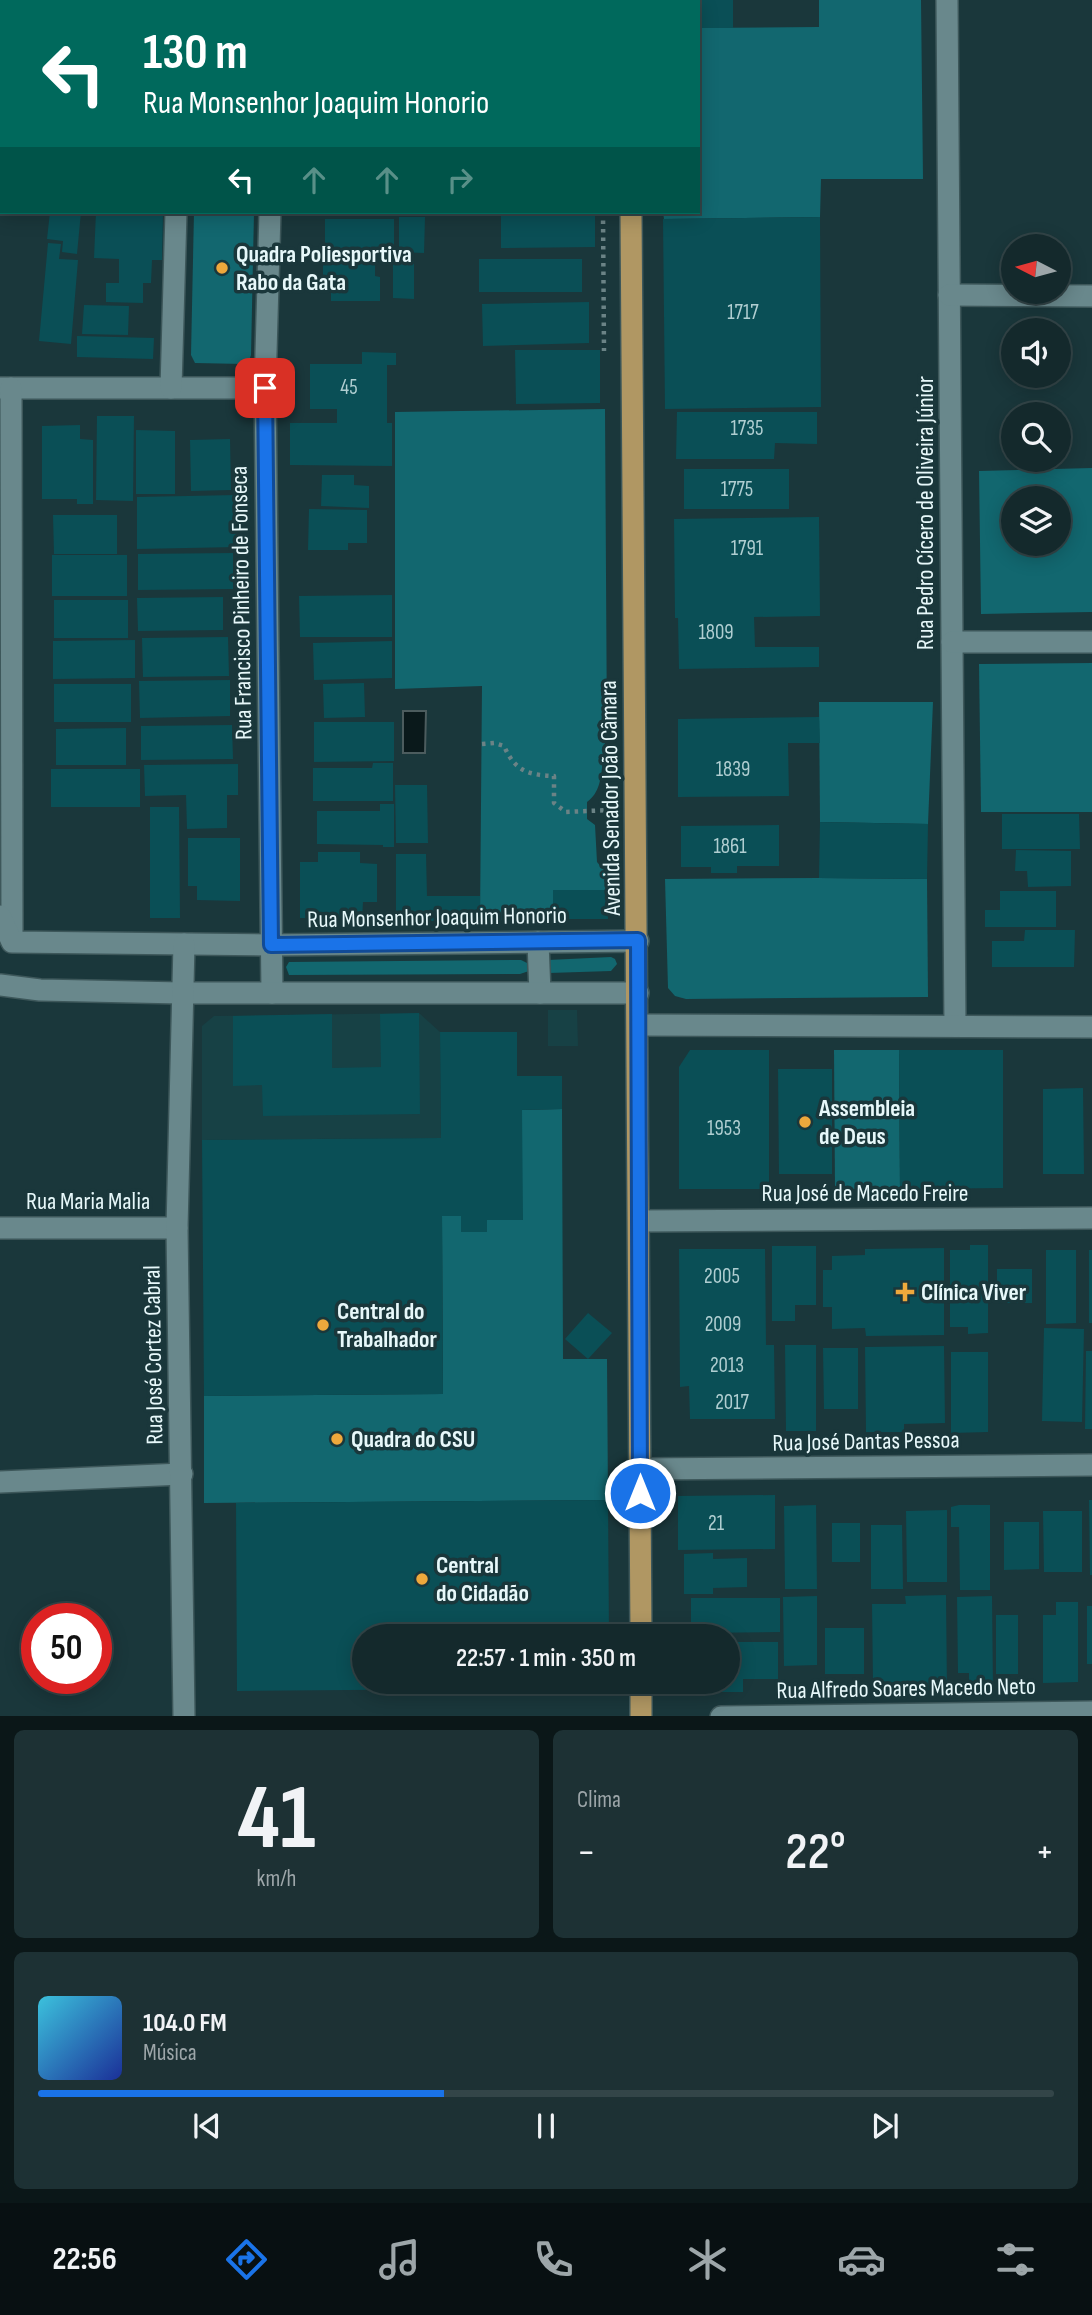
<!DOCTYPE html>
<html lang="pt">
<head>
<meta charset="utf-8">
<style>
	:root { --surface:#14292c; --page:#1d3134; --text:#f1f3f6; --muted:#9da6a9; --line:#334548; --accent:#1a73e8 }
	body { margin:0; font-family:"Sofia Sans Condensed",sans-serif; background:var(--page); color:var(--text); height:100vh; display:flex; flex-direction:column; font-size:26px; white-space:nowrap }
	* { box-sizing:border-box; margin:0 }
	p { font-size:23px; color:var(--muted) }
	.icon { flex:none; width:38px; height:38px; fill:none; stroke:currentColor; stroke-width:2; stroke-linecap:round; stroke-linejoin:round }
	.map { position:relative; height:1716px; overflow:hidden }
	.sheet { display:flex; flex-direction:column; gap:14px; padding:14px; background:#0b1718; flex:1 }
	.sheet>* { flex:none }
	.banner { position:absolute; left:0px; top:0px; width:700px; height:214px; box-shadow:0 4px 18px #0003,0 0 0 2px var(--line); background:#00695c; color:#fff; overflow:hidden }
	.needle { width:46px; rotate:276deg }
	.controls { position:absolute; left:1001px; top:234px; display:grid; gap:14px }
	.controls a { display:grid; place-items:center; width:70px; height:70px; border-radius:50%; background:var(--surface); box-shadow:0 4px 18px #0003,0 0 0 2px var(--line); font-size:35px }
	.speed { position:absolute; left:21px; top:1603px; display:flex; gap:14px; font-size:35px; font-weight:700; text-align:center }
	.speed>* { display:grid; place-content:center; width:91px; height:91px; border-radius:50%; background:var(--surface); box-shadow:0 4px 18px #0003,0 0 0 2px var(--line); line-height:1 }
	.speed .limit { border:10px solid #d22; background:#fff; color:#111 }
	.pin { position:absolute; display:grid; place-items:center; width:60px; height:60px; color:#fff; margin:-30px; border-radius:14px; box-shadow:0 4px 10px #0006 }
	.me { position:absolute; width:77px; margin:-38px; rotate:0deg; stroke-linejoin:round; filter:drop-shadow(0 0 5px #0008) }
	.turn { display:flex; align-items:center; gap:24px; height:147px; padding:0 28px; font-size:32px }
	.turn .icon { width:91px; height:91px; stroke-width:2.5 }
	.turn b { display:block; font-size:49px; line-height:60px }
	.lanes { display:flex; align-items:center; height:66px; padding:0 28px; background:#0003; justify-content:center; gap:35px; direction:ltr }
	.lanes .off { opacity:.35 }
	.big { font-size:52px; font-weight:600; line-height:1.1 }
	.sheet .card { flex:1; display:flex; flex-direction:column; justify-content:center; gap:10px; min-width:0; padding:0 24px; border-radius:10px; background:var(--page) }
	.sheet .dial { align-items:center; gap:0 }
	.dial b { font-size:91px; line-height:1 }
	.song { display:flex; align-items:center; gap:21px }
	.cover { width:84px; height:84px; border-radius:10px; background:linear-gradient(135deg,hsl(190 70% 55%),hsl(230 70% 35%)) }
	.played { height:7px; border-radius:4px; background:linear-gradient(90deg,var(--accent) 40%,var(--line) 40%) }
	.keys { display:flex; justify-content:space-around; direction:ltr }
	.heat { display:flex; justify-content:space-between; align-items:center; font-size:38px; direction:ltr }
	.sheet .tiles { flex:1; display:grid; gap:14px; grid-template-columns:1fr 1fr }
	.card:last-child { grid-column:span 2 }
	.trip { position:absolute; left:352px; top:1624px; width:388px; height:70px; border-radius:35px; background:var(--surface); box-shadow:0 4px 18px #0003,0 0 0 2px var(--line); font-weight:600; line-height:70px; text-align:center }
	.menu { display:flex; height:112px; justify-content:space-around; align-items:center; background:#081012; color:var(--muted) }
	.menu .icon { width:49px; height:49px }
	.menu .current { color:var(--accent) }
	.menu b { font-size:32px; color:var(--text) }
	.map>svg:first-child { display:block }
</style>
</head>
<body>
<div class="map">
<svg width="1092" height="1717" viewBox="0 0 1092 1717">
	<rect width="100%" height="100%" fill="#1a373b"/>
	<!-- built -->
	<g fill="#174145">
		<polygon points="548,1010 577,1010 578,1046 548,1046"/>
		<polygon points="419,1013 440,1032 441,1138 202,1140 202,1026 214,1016"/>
	</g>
	<!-- green -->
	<g fill="#12676f" fill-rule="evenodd">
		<polygon points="819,0 921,0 923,179 821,179 820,217 664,219 663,212 698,212 698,28 819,27"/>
		<polygon points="194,212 254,212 251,355 249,361 244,364 195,363 191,355"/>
		<path d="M605 409 607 737C599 758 607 788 587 802V819L595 825 597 862 607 874V890H553V919L480 921 482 686 395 689V412Z"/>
		<path d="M1092 468V612L981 614 979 471ZM1013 499H1059V544H1013Z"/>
		<polygon points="1092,663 1092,812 981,812 979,664"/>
		<polygon points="819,702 933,702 928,824 820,822"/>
		<polygon points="819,878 927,879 928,997 686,999 675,996 668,988 665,879"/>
		<polygon points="611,957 615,959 617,964 611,971 549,973 548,960"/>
		<polygon points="521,960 529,964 529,971 520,974 289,975 286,967 289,962"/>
		<polygon points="834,1050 899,1050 900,1189 835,1189"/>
		<polygon points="562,1109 563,1359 607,1359 608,1500 204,1503 204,1396 443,1394 442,1216 461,1216 461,1232 487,1232 487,1220 522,1220 522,1110"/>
	</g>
	<!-- water -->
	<polygon fill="#0a191b" stroke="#4c5c5e" stroke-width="2" points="403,711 426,711 425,753 403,753"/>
	<!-- building -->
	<g fill="#0a4f56">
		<rect x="698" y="0" width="35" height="28"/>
		<polygon points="50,212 81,212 77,254 62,252 63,241 47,239"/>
		<polygon points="96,212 163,214 162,260 152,260 151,283 143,283 143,303 106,302 106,283 119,283 119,259 94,258"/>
		<polygon points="501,212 595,212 595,247 501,248"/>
		<polygon points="399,217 425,217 424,253 399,252"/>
		<polygon points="820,217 821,407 665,409 663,219"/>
		<rect x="325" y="219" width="69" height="32"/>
		<polygon points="48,243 61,244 59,259 78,260 71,344 39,341"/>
		<polygon points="323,254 375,254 375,276 380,277 380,301 331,301 331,277 323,277"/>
		<polygon points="393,255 414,256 414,299 393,298"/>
		<rect x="479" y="259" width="103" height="33"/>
		<polygon points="589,302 589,343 483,346 482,304"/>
		<polygon points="84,305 129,306 128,335 82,334"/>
		<polygon points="77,336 154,338 153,359 77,357"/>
		<polygon points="515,350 600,350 600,403 516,404"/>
		<polygon points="362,352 396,353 396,365 387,365 387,423 392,423 392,466 290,465 290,423 337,423 337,409 310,409 310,364 362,364"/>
		<polygon points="677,412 817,412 817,444 775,443 774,459 676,459"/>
		<polygon points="97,416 134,416 133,501 96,500"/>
		<polygon points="80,425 80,439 93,440 93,504 77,504 77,499 42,499 42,426"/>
		<polygon points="136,430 175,431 175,494 136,494"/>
		<polygon points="230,439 231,490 191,491 190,440"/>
		<rect x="684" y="469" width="105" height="40"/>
		<polygon points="322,475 354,475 354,485 369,486 369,508 321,506"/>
		<polygon points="237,495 237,547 137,549 137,497"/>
		<polygon points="309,509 367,510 367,543 348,543 348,550 308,550"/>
		<polygon points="53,515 117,515 117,554 54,554"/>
		<polygon points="819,517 820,616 754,617 755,647 819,647 819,667 679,669 678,618 675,618 674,519"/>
		<polygon points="233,553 233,589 138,590 138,554"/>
		<rect x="52" y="555" width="75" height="41"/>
		<polygon points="392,595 392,637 300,637 299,596"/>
		<polygon points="223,597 223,630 138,631 137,598"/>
		<rect x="54" y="600" width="74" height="38"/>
		<polygon points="228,637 229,676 143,677 142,638"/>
		<polygon points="135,640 135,678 53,679 53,641"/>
		<polygon points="392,641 392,678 314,680 313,643"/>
		<polygon points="230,680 230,716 140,718 139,681"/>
		<polygon points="364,683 365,717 324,718 323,684"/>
		<rect x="54" y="684" width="77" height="38"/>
		<polygon points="819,717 820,743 788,743 789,796 678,797 678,719"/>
		<polygon points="314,722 394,722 394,761 314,762"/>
		<polygon points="232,725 233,759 141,760 141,726"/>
		<polygon points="126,728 126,765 56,765 56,729"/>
		<polygon points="373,763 393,763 393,801 313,801 313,768 372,768"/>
		<polygon points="238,764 238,795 227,795 227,828 187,829 186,795 145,796 144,765"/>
		<rect x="51" y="769" width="89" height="38"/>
		<polygon points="395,785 427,785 428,843 396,843"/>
		<polygon points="380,804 394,804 394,847 383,847 383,845 317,844 317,811 380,811"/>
		<polygon points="150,807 179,807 180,918 150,918"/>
		<polygon points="1002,814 1079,814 1080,849 1002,849"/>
		<polygon points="820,822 928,824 927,879 819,878"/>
		<polygon points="779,825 779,866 737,866 737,873 711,873 711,867 681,867 681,826"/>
		<polygon points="188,838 240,838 240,901 197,900 197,886 188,886"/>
		<polygon points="1016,850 1071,851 1071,886 1028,887 1027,871 1015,871"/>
		<polygon points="318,852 360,852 360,863 377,864 377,902 363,902 362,919 300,918 300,862 318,862"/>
		<polygon points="396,854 426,854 427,896 480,896 480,921 396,921"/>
		<polygon points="553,890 607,890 608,919 553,919"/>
		<polygon points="1000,891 1056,891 1056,927 985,927 985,910 1000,910"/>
		<polygon points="1025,930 1075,930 1074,967 992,967 992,941 1024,941"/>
		<polygon points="419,1013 420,1114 263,1116 262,1085 233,1086 233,1016 332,1014 332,1068 381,1067 380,1014"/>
		<polygon points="440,1032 517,1032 517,1076 562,1076 562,1109 522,1110 523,1220 487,1220 487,1232 461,1232 461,1216 442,1216 443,1394 204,1396 202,1140 441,1138"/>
		<polygon points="690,1050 769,1050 769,1189 679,1189 679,1067"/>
		<polygon points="899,1050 1003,1050 1003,1188 900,1189"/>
		<polygon points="778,1069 832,1069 832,1174 779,1174"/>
		<polygon points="1083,1088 1084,1174 1043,1174 1043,1089"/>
		<polygon points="970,1245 988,1245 988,1333 968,1334 968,1327 950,1327 950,1250 970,1250"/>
		<polygon points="772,1246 816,1246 816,1305 795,1305 795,1321 772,1321"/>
		<polygon points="944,1248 944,1335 866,1336 865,1328 832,1329 832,1307 823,1307 823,1270 832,1270 832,1256 865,1255 865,1249"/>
		<polygon points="679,1249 765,1249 766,1345 774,1345 775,1419 690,1419 689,1386 680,1387"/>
		<polygon points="1046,1250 1076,1250 1076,1323 1046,1324"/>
		<rect x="1089" y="1250" width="3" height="73"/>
		<rect x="997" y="1269" width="35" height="34"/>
		<polygon points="588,1313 612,1333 588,1359 565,1339"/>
		<polygon points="1044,1328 1084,1329 1082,1422 1042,1421"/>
		<polygon points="785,1345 816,1345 816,1431 786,1431"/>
		<polygon points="944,1346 945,1423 904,1424 904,1432 866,1432 865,1347"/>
		<polygon points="823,1348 858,1348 858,1409 824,1409"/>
		<polygon points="1086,1351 1092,1351 1092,1429 1085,1429"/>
		<polygon points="951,1352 988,1352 988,1432 951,1433"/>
		<polygon points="775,1495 775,1549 678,1550 678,1496"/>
		<polygon points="608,1500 609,1636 364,1636 364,1682 609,1682 609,1688 237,1691 236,1503"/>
		<polygon points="1089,1500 1092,1500 1092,1575 1090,1575"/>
		<polygon points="816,1505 817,1589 785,1589 784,1506"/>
		<polygon points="959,1505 990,1505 990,1590 960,1590 959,1527 951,1527 951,1507"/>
		<polygon points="947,1510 947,1582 907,1582 906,1511"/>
		<polygon points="1043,1511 1082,1511 1082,1572 1044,1572"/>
		<polygon points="1004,1522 1039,1522 1039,1569 1004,1570"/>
		<rect x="832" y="1523" width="28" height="39"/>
		<polygon points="871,1525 902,1525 903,1589 871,1589"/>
		<polygon points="713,1553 713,1559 747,1558 747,1587 713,1588 713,1594 684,1594 684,1554"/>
		<polygon points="946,1595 947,1693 906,1693 906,1682 873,1683 872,1604 906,1604 905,1596"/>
		<polygon points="817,1596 817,1665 784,1666 783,1597"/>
		<polygon points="992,1596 993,1689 969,1689 969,1673 958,1673 957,1597"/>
		<polygon points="691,1598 780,1598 780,1632 691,1633"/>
		<polygon points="1056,1602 1078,1602 1078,1682 1043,1683 1043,1615 1056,1615"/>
		<rect x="1087" y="1606" width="5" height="58"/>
		<rect x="996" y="1615" width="22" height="59"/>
		<rect x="825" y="1628" width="39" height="46"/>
		<polygon points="728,1642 778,1642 778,1679 743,1679 743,1692 694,1692 694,1682 728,1682"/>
	</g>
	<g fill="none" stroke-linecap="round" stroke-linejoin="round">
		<!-- minor casing -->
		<g stroke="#3d575a" stroke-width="24">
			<g id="minor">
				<polyline points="947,0 955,1026"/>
				<polyline points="183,2 183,0"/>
				<polyline points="276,2 276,0"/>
				<polyline points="0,81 2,81"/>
				<polyline points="270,212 265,388 272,993"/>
				<polyline points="949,295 1092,296"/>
				<polyline points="0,388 265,388"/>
				<polyline points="11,388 12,935"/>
				<polyline points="171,388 176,212"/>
				<polyline points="952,642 1092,642"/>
				<polyline points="0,916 12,942 271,945 638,941"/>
				<polyline points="538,942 540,993"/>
				<polyline points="0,985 40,990 181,993 638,993"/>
				<polyline points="638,1025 1092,1027"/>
				<polyline points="639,1221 1092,1218"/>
				<polyline points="0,1228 177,1228"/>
				<polyline points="640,1469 1092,1465"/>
				<polyline points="0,1482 182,1474"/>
				<polyline points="184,1717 177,1228 184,944"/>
				<polyline points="721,1717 1092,1712"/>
			</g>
		</g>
		<!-- major casing -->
		<g stroke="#3d575a" stroke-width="24">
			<g id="major">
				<polyline points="627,0 627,2"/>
				<polyline points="631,212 641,1636"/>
				<polyline points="641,1682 641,1717"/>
			</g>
		</g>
		<!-- path -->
		<g stroke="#6b8386" stroke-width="4.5" stroke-dasharray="3.5 5" stroke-linecap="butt">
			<polyline points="603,212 604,351"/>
			<path d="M482 744 494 743 504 746C515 771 528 775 554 776V803L566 812 610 810"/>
		</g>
		<!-- minor -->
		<use href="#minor" stroke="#69888c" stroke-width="21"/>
		<!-- major -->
		<use href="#major" stroke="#b09763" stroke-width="21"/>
	</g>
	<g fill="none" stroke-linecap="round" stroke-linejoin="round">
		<!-- route casing -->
		<g stroke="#114b97" stroke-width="18">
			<polyline id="route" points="265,388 271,945 638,940 640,1493"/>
		</g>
		<!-- route -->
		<use href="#route" stroke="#1a73e8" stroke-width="12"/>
	</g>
	<!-- markers -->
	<g fill="#eea83c" stroke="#1a373b" stroke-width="2.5">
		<circle cx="222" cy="268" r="7"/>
		<circle cx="805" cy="1122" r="7"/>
		<path d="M901.5 1281.5h7v7h7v7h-7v7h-7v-7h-7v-7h7z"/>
		<circle cx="323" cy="1325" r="7"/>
		<circle cx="337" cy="1439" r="7"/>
		<circle cx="422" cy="1579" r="7"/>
	</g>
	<g text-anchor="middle" stroke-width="7" stroke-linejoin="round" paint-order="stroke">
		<!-- number labels -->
		<g font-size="21" fill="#b0ced1">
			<text x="743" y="319">1717</text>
			<text x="349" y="394">45</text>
			<text x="747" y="435">1735</text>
			<text x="737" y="496">1775</text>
			<text x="747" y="555">1791</text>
			<text x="716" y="639">1809</text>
			<text x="733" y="776">1839</text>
			<text x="730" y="853">1861</text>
			<text x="724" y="1135">1953</text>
			<text x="722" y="1283">2005</text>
			<text x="723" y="1331">2009</text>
			<text x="727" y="1372">2013</text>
			<text x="732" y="1409">2017</text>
			<text x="716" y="1530">21</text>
		</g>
		<!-- poi labels -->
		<g font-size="24" font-weight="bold" fill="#e7f8fa" stroke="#1a373b" text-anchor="start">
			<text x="236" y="262">Quadra Poliesportiva<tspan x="236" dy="28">Rabo da Gata</tspan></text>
			<text x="819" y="1116">Assembleia<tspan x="819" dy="28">de Deus</tspan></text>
			<text x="921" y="1300">Clínica Viver</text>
			<text x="337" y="1319">Central do<tspan x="337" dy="28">Trabalhador</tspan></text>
			<text x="351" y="1447">Quadra do CSU</text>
			<text x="436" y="1573">Central<tspan x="436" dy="28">do Cidadão</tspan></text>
		</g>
		<!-- street labels -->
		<g font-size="24" fill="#e7f8fa" stroke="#1a373b">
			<text transform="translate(925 513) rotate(-90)" y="8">Rua Pedro Cícero de Oliveira Júnior</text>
			<text transform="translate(241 603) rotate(-91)" y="8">Rua Francisco Pinheiro de Fonseca</text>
			<text transform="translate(610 798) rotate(-91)" y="8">Avenida Senador João Câmara</text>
			<text transform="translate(437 917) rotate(-1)" y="8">Rua Monsenhor Joaquim Honorio</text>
			<text x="865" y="1201">Rua José de Macedo Freire</text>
			<text x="88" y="1209">Rua Maria Malia</text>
			<text transform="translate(153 1355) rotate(-91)" y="8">Rua José Cortez Cabral</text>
			<text transform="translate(866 1441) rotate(-1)" y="8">Rua José Dantas Pessoa</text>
			<text transform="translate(906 1688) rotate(-1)" y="8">Rua Alfredo Soares Macedo Neto</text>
		</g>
	</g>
</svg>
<div class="controls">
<a><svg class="needle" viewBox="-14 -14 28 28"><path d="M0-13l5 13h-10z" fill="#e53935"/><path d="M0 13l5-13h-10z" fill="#9da6a9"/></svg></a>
<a><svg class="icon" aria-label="sound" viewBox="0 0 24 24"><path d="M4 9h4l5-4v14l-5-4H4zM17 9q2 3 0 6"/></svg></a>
<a><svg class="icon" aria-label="search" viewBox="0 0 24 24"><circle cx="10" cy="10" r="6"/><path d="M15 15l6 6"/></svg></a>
<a><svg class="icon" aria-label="layers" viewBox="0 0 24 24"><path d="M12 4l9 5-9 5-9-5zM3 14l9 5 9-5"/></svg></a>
</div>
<div class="speed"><div class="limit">50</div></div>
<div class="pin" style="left:265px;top:388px;background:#d93025"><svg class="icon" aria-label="arrive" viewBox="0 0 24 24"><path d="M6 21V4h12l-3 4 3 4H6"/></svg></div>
<svg class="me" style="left:640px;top:1493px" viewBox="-20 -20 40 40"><circle r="17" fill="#1a73e8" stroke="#fff" stroke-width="3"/><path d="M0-11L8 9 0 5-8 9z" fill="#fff"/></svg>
<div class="trip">22:57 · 1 min · 350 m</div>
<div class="banner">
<div class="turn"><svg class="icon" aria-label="left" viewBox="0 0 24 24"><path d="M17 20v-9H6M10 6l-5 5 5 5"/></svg><div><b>130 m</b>Rua Monsenhor Joaquim Honorio</div></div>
<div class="lanes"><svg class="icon" aria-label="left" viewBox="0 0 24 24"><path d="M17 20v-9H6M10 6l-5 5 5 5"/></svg><svg class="icon off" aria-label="ahead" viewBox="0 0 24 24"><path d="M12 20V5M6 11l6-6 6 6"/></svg><svg class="icon off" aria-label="ahead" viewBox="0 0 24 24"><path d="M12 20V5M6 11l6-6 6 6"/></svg><svg class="icon off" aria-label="right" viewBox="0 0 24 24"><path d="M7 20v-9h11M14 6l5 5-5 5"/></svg></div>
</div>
</div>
<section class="sheet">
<div class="tiles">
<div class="card dial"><b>41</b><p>km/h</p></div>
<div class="card"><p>Clima</p>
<div class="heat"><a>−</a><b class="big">22°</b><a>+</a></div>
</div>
<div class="card">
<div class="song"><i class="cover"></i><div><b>104.0 FM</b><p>Música</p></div></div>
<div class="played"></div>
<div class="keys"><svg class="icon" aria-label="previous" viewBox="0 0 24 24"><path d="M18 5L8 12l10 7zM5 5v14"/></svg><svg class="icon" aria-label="pause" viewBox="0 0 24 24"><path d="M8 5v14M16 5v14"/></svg><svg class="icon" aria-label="next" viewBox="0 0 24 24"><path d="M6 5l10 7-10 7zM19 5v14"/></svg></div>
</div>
</div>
</section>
<nav class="menu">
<b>22:56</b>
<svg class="icon current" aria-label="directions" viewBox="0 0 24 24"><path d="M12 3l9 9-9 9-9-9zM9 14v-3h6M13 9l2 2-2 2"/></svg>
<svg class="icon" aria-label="music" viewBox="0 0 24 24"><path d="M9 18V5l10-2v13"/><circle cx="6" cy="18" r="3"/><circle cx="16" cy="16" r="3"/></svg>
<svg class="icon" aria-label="phone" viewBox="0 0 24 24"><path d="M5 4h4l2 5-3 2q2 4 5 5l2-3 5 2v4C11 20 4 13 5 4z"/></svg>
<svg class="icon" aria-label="climate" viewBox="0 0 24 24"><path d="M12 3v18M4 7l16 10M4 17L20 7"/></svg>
<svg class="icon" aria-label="car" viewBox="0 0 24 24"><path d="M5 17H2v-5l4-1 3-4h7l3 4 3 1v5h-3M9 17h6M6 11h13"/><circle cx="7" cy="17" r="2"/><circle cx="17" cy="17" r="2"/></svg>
<svg class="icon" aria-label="filters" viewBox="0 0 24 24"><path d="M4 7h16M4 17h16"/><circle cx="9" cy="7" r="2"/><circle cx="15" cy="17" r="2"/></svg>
</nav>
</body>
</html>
